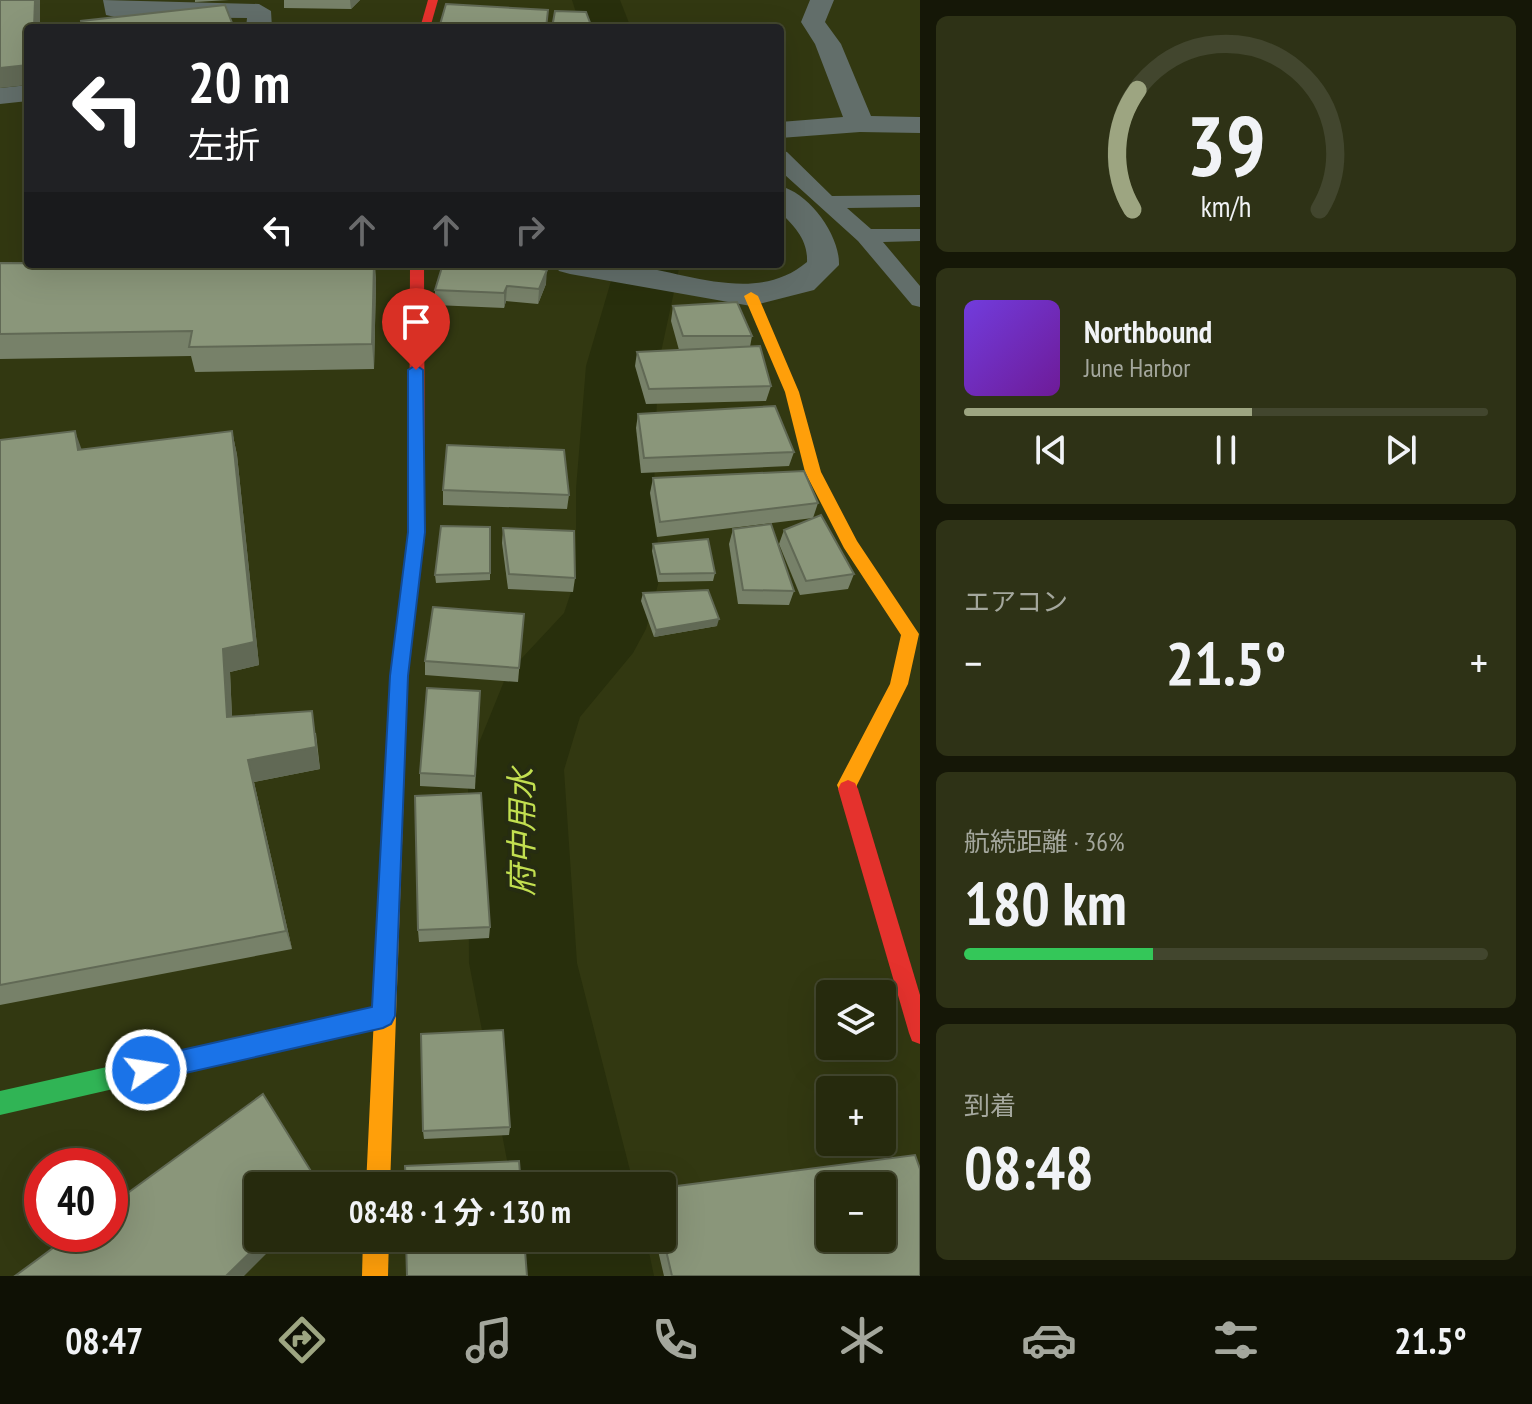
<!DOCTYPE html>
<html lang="ja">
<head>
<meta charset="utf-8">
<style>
	:root { --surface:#262a0d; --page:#2e3216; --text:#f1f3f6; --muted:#a4a79d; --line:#42462e; --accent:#9da581 }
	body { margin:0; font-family:"PT Sans Narrow","Noto Sans JP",sans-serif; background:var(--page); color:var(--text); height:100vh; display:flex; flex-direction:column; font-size:30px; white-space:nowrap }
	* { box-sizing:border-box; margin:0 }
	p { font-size:26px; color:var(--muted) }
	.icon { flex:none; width:44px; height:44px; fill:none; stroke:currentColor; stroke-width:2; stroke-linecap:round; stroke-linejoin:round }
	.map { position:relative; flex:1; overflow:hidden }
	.panel { display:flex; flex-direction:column; gap:16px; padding:16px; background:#151707; width:612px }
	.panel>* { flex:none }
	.banner { position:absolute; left:24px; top:24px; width:760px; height:244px; border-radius:8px; box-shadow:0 8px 32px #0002,0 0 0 2px var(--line); background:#202124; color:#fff; overflow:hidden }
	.fabs { position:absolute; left:816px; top:980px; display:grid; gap:16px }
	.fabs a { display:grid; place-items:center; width:80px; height:80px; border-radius:8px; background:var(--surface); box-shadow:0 8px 32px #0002,0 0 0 2px var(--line); font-size:40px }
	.speed { position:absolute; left:24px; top:1148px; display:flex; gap:16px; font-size:40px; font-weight:700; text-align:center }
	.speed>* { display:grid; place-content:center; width:104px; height:104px; border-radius:50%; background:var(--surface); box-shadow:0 8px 32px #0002,0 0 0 2px var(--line); line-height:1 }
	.speed .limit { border:12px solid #d22; background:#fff; color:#111 }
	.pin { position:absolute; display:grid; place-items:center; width:68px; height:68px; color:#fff; margin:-82px -34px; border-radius:50% 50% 50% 0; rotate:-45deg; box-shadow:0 0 8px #0007 }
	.pin .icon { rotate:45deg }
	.me { position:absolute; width:88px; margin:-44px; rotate:77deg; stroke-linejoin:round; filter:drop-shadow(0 0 6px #0008) }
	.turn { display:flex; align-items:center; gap:28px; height:168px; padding:0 32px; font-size:36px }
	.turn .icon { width:104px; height:104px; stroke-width:2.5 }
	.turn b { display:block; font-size:56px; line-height:68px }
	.lanes { display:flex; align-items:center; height:76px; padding:0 32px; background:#0003; justify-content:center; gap:40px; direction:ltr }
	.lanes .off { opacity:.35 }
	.big { font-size:60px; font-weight:700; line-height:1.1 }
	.panel .tile { flex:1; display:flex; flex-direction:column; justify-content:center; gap:12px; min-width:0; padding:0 28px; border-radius:12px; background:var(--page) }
	.panel .dial { align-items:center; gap:0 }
	.dial svg { height:208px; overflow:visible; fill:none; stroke:var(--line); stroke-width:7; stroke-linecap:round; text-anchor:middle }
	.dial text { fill:var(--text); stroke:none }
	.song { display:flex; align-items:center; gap:24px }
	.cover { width:96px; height:96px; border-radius:12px; background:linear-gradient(135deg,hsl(260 70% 55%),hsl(280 70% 35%)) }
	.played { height:8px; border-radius:4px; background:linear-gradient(90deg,var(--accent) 55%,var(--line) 55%) }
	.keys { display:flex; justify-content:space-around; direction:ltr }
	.heat { display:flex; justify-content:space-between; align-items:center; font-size:44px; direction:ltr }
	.charge { height:12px; border-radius:6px; background:linear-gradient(90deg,#34c759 36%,var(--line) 0) }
	.trip { position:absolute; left:244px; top:1172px; width:432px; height:80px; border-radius:8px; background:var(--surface); box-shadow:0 8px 32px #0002,0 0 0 2px var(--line); font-weight:700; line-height:80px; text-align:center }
	.dock { display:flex; height:128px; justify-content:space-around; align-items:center; background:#0f1105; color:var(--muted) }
	.dock .icon { width:56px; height:56px }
	.dock .on { color:var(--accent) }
	.dock b { font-size:36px; color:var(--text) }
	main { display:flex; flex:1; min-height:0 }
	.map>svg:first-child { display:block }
</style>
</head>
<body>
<main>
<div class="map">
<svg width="920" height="1276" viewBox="0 0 920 1276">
	<rect width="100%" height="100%" fill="#323811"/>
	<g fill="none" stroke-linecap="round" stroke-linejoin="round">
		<!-- river -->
		<g fill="#282f0c" fill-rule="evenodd">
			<polygon points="572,0 620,0 631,28 581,28"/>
			<polygon points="616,264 680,264 658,366 654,489 660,577 646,629 633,653 580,717 564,770 577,963 634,1186 512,1186 469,963 468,770 507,674 564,613 576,577 576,489 586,366"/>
			<polygon points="520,1238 646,1238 654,1276 526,1276"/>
		</g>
		<!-- lane -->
		<polygon fill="#626e6a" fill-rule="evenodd" points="780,150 787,152 832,196 920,195 920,207 847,208 871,229 920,229 920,241 883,242 920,286 920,307 912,305 858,241 785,175 780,169"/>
		<!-- street -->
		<g fill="#626e6a" fill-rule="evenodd">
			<polygon points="103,0 259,4 271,11 272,28 246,28 247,18 115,17 106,15"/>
			<polygon points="810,0 834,0 825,22 841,44 871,116 920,117 920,133 860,132 780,138 780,122 843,117 815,44 801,22"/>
			<polygon points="28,85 28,101 0,104 0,88"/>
			<path d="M780 186C809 193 840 235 839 265L814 290 751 306 570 274 559 271 554 264C578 264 604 261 628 265 687 272 756 305 807 262 808 240 795 227 780 212Z"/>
		</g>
		<!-- fast -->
		<polygon fill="#30b455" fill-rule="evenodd" points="383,1005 391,1008 394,1016 391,1024 383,1027 0,1115 0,1091"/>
		<!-- slow -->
		<g fill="#ff9f0a" fill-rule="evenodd">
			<polygon points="751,292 758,296 799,392 821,472 857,541 919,634 908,684 857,785 855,795 848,798 841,795 837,785 890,684 901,635 844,548 805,472 785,392 744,296"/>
			<polygon points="405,620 411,622 414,627 408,676 390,1186 366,1186 390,676 396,627 399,622"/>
			<polygon points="363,1238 389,1238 388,1276 362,1276"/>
		</g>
		<!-- jam -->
		<g fill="#e5322d" fill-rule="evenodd">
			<polygon points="428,0 438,0 430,28 420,28"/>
			<polygon points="410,264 424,264 425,532 414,627 411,632 399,632 396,627 409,532"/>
			<polygon points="848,780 855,783 858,789 920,995 920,1044 912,1041 909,1033 838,789 841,783"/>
		</g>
	</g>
	<!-- wall -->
	<g fill="#778169">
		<polygon points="195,0 229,0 195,2"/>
		<polygon points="284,0 360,0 351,9 284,8"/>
		<polygon points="0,263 375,264 376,282 374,369 195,372 191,356 0,359"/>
		<polygon points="443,264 527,264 527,267 546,284 538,304 506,301 504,308 435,305 435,290"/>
		<polygon points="673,306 752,336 750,347 771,386 766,401 646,404 635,366 637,352 679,350 671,321"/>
		<polygon points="638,414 794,452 789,466 641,473 636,428"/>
		<polygon points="232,431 237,455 259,665 230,672 232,717 316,733 320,769 254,782 292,949 0,1005 0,440 82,450"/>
		<polygon points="653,478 818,503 813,518 657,537 650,493"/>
		<polygon points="443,490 569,495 567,509 443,505"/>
		<polygon points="490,527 490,580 436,583 435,575"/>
		<polygon points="503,528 575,578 573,592 508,589 502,543"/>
		<polygon points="733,529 794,591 789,605 738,604 729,544"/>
		<polygon points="784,530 854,574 848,589 800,595 779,544"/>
		<polygon points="653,544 715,573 713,581 658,582 652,551"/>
		<polygon points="643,593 717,626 654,637 641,601"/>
		<polygon points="524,614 518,682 425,675 425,661"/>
		<polygon points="480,691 475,789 420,786 420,773"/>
		<polygon points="490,927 489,938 419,942 418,930"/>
		<polygon points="510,1127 509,1135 424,1139 423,1131"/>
		<polygon points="662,1188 920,1276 664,1276 655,1238 662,1238"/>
	</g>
	<!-- shaded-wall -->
	<g fill="#616955">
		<polygon points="35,0 40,0 40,28 34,28"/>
		<polygon points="350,0 360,0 351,9"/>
		<polygon points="28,65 28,85 0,88 0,68"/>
		<polygon points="374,264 376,282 374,369 372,344"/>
		<polygon points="547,270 546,284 538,304 539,289"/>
		<polygon points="507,286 506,301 504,308 504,293"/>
		<polygon points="75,431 84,456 78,450"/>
		<polygon points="232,431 237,455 259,665 230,672 233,739 227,717 223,649"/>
		<polygon points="719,619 717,626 654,637 656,630"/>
		<polygon points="312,711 320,769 254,782 292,949 286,931 248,760"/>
		<polygon points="265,1238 282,1238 244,1276 226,1276"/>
	</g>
	<!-- building -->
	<g fill="#8a967a" stroke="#616955" stroke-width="2" fill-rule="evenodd">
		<polygon points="0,0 35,0 34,28 28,28 28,65 0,68"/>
		<polygon points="446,4 548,10 546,28 439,28"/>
		<polygon points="225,5 234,28 82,28 81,21"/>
		<polygon points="555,11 586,12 592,28 552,28"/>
		<polygon points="0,263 374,264 372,344 189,347 192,331 0,334"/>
		<polygon points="443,264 522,264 520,266 547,270 539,289 507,286 504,293 435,290"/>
		<polygon points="737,302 752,336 683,336 673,306"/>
		<polygon points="760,346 771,386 649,389 637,352"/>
		<polygon points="775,406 794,452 644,458 638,414"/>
		<polygon points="75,431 78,450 232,431 254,642 223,649 227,717 312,711 316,747 248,760 286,931 0,985 0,440"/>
		<polygon points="447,445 564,450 569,495 443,490"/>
		<polygon points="804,471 818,503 660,522 653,478"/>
		<polygon points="821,515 854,574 806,581 784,530"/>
		<polygon points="771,524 794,591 743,590 733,529"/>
		<polygon points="441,526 490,527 490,573 435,575"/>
		<polygon points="503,528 574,531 575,578 509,574"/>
		<polygon points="708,539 715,573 660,574 653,544"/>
		<polygon points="708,590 719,619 656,630 643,593"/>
		<polygon points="433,607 524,614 519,668 425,661"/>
		<polygon points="427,688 480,691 475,776 420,773"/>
		<polygon points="481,793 490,927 418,930 415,796"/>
		<polygon points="503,1030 510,1127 423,1131 421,1034"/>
		<polygon points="263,1094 319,1184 317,1186 258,1186 258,1238 265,1238 226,1276 15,1276 72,1234 110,1234 110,1206"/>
		<path d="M915 1155 920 1169V1276H672L662 1233V1188ZM830 1186H882V1238H830Z"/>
		<polygon points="519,1161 521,1186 406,1186 405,1166"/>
		<polygon points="406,1238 524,1238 527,1276 407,1276"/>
	</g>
	<!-- route -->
	<polygon fill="#1a73e8" stroke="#114b97" stroke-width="2" points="416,365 423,370 425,532 408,676 395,1016 391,1024 383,1028 146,1082 138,1078 134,1070 138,1062 146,1058 372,1007 390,676 408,532 408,370"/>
	<g text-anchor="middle" stroke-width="8" stroke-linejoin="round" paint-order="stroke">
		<!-- water labels -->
		<g font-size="32" font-style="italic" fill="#c2df50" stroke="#262c11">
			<text transform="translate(522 832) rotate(-90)" y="11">府中用水</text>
		</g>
	</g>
</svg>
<div class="fabs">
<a><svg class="icon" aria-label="layers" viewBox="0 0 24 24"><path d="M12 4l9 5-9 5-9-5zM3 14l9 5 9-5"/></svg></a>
<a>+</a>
<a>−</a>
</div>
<div class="speed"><div class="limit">40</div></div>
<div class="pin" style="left:416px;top:370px;background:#d93025"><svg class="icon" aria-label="arrive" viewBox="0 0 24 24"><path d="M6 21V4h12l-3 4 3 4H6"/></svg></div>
<svg class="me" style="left:146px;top:1070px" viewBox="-20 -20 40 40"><circle r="17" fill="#1a73e8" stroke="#fff" stroke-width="3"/><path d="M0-11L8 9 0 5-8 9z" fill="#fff"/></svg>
<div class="trip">08:48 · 1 分 · 130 m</div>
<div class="banner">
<div class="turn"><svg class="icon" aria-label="left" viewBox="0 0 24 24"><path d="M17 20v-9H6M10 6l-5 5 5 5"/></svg><div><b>20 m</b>左折</div></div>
<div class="lanes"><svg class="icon" aria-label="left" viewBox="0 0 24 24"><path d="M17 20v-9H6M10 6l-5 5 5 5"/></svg><svg class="icon off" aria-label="ahead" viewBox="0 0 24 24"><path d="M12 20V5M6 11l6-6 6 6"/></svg><svg class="icon off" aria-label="ahead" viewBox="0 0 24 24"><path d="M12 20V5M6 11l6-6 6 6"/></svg><svg class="icon off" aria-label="right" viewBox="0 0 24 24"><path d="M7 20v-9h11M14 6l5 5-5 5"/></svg></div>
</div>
</div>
<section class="panel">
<div class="tile dial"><svg viewBox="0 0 100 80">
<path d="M14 69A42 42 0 1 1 86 69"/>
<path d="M14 69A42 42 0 0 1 16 23" stroke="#9da581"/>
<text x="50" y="56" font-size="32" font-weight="700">39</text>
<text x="50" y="72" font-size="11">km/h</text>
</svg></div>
<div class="tile">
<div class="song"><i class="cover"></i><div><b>Northbound</b><p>June Harbor</p></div></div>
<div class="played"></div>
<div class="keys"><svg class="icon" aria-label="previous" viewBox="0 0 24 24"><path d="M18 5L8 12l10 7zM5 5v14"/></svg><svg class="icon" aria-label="pause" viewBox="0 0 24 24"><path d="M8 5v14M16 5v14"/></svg><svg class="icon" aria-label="next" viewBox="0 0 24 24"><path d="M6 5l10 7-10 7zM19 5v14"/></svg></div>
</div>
<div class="tile"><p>エアコン</p>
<div class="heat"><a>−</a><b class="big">21.5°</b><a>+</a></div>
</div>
<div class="tile"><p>航続距離 · 36%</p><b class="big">180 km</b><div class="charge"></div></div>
<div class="tile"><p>到着</p><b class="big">08:48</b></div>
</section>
</main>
<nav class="dock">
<b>08:47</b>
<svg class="icon on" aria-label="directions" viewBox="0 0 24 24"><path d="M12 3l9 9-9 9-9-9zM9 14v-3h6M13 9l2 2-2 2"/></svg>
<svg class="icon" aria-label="music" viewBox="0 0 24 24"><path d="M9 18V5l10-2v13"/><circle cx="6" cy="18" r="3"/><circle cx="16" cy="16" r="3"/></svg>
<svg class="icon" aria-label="phone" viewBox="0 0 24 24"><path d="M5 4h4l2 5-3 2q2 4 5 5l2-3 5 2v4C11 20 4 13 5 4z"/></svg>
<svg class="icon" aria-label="climate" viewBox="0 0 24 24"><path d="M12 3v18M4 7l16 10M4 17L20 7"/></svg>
<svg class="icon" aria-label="car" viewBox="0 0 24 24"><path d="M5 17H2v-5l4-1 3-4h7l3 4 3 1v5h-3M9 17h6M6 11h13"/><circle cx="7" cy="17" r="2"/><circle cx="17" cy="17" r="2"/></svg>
<svg class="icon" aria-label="filters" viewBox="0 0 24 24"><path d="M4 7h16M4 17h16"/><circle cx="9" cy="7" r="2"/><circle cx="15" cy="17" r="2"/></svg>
<b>21.5°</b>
</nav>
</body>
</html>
